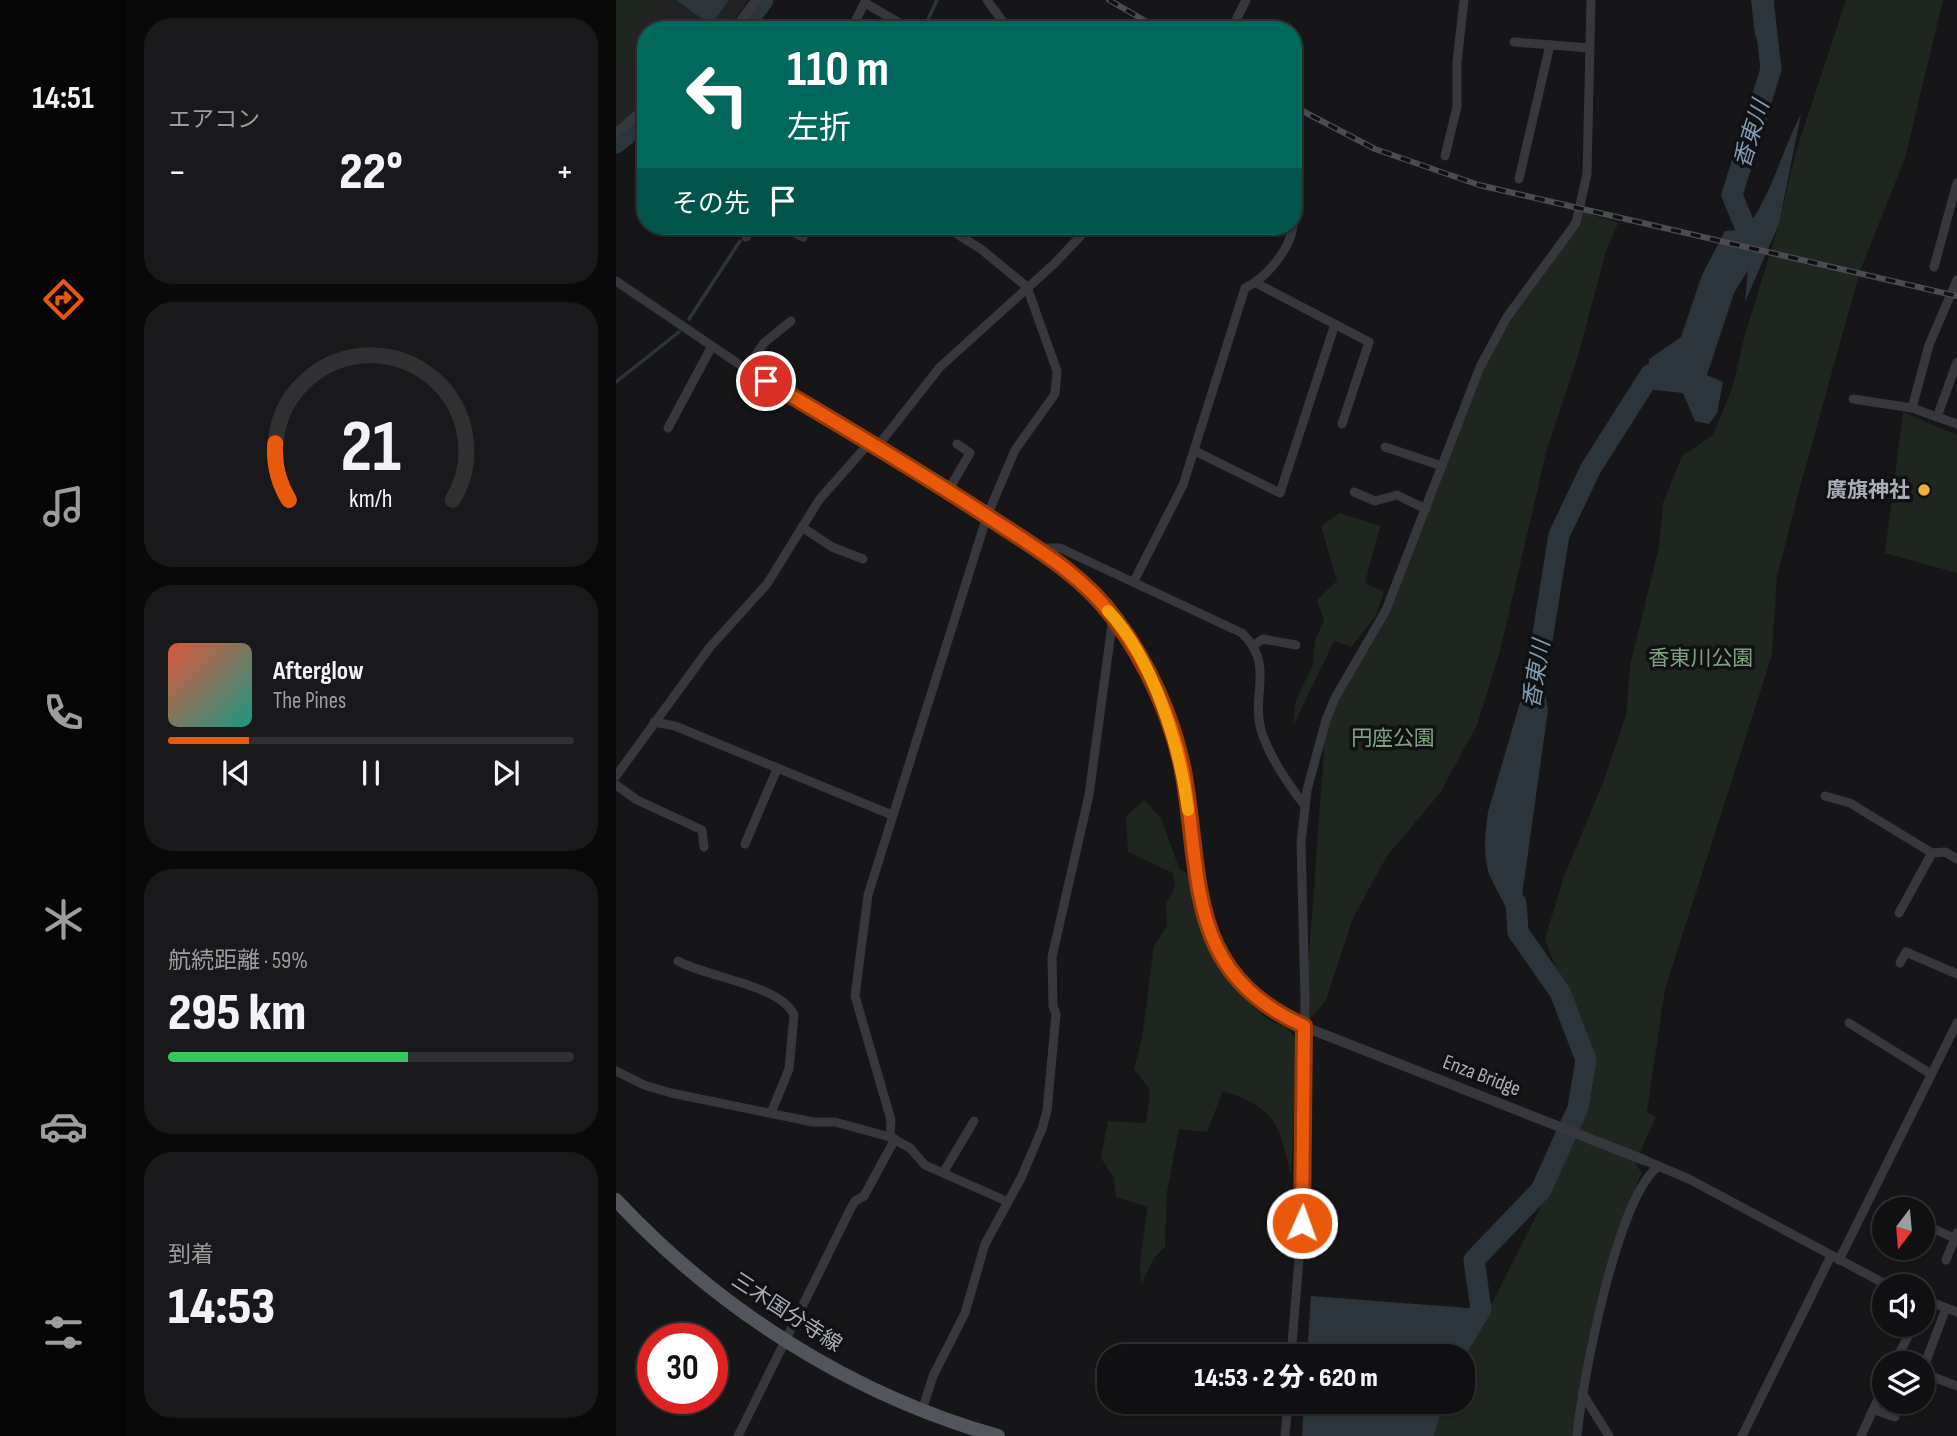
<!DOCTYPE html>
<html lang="ja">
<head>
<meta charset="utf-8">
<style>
	:root { --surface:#101012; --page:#19191b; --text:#f1f3f6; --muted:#9c9d9f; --line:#303032; --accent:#ea580c }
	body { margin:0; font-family:"Sofia Sans Condensed","Noto Sans JP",sans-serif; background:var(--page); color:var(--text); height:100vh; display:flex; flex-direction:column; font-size:26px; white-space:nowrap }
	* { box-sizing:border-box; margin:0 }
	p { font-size:23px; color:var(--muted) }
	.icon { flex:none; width:38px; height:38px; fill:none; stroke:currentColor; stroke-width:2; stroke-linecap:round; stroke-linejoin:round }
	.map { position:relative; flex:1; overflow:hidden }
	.drawer { display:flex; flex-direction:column; gap:18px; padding:18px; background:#09090a; width:490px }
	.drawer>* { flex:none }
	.guide { position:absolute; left:21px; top:21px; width:665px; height:214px; border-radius:28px; box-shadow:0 2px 5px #0004,0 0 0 2px var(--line); background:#00695c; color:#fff; overflow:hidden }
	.needle { width:46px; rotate:196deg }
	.buttons { position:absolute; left:1256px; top:1197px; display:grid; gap:14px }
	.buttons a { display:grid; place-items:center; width:63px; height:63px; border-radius:50%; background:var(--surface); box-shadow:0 2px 5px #0004,0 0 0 2px var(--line); font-size:35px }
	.speed { position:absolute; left:21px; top:1323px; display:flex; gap:14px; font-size:35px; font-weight:700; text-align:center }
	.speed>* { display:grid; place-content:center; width:91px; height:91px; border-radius:50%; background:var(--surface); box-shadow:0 2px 5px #0004,0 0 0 2px var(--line); line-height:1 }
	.speed .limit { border:10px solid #d22; background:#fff; color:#111 }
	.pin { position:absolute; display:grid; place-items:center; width:60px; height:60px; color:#fff; margin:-30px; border:4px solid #fff; border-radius:50%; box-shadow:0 2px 7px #0007 }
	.me { position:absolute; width:77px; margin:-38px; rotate:2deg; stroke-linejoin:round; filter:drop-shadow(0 0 5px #0008) }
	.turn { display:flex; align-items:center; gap:24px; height:147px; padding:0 35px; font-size:32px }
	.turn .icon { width:91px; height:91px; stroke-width:2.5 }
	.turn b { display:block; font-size:49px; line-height:60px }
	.then { display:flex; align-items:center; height:66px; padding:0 35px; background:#0003; gap:14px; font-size:26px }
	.big { font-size:52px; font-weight:800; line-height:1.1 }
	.drawer .widget { flex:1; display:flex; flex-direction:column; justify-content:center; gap:10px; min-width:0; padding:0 24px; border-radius:28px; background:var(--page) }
	.drawer .dial { align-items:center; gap:0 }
	.dial svg { height:182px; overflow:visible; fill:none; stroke:var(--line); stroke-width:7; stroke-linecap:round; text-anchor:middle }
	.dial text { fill:var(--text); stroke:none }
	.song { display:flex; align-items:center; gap:21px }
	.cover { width:84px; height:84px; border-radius:10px; background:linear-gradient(135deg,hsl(10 70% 55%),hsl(170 70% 35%)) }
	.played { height:7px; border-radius:4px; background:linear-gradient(90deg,var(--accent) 20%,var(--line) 20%) }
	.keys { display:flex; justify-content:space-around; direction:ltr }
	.heat { display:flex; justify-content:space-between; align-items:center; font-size:38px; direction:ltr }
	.charge { height:10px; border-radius:5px; background:linear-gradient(90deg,#34c759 59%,var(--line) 0) }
	.trip { position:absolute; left:481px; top:1344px; width:378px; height:70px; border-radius:28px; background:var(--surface); box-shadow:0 2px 5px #0004,0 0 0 2px var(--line); font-weight:800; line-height:70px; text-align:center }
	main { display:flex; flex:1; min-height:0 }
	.dock { display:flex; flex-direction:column; width:126px; justify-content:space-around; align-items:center; background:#060607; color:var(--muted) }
	.dock .icon { width:49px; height:49px }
	.dock .selected { color:var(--accent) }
	.dock b { font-size:32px; color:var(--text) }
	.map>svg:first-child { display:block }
</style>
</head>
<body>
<main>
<nav class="dock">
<b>14:51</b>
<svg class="icon selected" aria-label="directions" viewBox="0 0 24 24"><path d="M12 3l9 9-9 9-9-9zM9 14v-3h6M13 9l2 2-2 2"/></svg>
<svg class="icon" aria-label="music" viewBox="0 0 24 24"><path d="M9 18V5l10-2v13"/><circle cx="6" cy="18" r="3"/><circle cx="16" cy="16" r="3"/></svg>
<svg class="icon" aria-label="phone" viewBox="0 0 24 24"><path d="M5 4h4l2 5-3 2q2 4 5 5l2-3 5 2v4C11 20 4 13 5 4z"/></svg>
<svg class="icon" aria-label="climate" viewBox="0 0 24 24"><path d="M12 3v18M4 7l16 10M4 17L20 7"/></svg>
<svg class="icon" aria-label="car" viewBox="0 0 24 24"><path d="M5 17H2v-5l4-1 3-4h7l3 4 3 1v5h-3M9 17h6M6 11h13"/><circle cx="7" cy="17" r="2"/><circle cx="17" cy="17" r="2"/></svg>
<svg class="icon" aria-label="filters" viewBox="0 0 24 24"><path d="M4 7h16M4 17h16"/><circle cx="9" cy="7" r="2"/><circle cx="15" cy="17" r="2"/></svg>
</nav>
<section class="drawer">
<div class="widget"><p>エアコン</p>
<div class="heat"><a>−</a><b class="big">22°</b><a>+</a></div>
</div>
<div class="widget dial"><svg viewBox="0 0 100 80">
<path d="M14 69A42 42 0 1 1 86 69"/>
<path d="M14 69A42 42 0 0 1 8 44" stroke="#ea580c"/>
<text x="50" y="56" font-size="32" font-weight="700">21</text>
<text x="50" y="72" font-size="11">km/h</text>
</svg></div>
<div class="widget">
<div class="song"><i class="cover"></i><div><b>Afterglow</b><p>The Pines</p></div></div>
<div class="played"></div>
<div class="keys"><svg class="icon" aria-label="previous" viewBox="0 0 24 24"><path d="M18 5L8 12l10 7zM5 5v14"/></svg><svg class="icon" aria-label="pause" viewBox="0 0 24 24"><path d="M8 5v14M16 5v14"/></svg><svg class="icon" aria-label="next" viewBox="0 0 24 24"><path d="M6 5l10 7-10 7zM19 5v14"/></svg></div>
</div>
<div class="widget"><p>航続距離 · 59%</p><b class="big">295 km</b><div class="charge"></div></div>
<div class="widget"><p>到着</p><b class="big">14:53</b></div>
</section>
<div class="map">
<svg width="1341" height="1436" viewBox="0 0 1341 1436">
	<rect width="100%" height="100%" fill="#161618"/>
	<!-- built -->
	<polygon fill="#222225" points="0,0 132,0 111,30 30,30 30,103 0,127"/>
	<!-- green -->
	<g fill="#1e261f">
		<polygon points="0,0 42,0 14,35 30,49 30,53 0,72"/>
		<path d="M1230 0H1327L1289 158 1244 271 1181 498 1161 577 1156 655 1049 989 1031 1112 1040 1117 1019 1163 1026 1173C988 1255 967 1346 958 1436H818L828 1402H847V1360L937 1183 964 1113 973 1056 929 939 947 879 988 780 1010 715 1014 665 1043 547 1047 503 1066 456 1097 435 1117 386 1128 338 1163 224 1180 151Z"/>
		<polygon points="968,212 1002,223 990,251 962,356 931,449 884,651 861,725 824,793 771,856 737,918 710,1000 688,1026 710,720 758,635 864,367 891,317"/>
		<polygon points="1287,412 1341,435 1341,573 1269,553"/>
		<polygon points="724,513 764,526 749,583 768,592 759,617 735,647 718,641 677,726 680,700 697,665 698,643 708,620 701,600 721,581 705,526"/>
		<path d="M528 800 545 818 563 868 572 874C583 934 599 972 645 1014 660 1027 672 1022 682 1043L675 1175C662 1122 661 1109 607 1091L591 1132 563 1129 551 1192 549 1247 538 1258 525 1284 524 1265 531 1207 500 1197 498 1178 485 1158 492 1121 530 1123 534 1090 518 1069 526 1037 538 946 551 926 550 904 559 887 557 873 512 852 510 816Z"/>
	</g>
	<!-- water -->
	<g fill="#2c353c">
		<polygon points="60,0 113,0 95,25"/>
		<polygon points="1135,0 1158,0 1156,24 1161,50 1155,69 1139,35"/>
		<path d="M1185 114 1163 224 1129 302 1132 270 1118 293 1091 375 1107 382 1101 413 1093 424 1079 421 1067 393 1030 389 1034 375 1033 359 1065 337 1086 275 1109 231 1130 229C1158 190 1164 155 1185 114Z"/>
		<path d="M929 617 933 664 929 693 932 710 903 917 907 935 898 934C895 912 884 898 875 878 866 857 869 834 872 812Z"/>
		<polygon points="695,1296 865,1309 871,1309 847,1360 847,1356 691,1356"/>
		<polygon points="688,1402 828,1402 818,1436 686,1436"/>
	</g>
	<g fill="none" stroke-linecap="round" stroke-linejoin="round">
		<!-- stream -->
		<g stroke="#2c353c" stroke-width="3.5">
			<polyline points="307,30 321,0"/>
			<polyline points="73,319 124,241"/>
			<polyline points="0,382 63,332"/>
		</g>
		<!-- river -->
		<g stroke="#2c353c" stroke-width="21">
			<polyline points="125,30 147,0"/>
			<polyline points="0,143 30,118"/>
			<polyline points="1125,258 1130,229 1116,195 1155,69 1147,0"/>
			<polyline points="925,646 943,535 975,468 1034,375 1058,362"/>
			<polyline points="837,1356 865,1309 858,1260 925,1190 962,1108 970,1060 944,992 902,932 900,903"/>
		</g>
		<!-- minor -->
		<g stroke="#37383d" stroke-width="9">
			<polyline points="371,0 393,30"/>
			<polyline points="249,3 287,25"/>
			<polyline points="118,30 141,0"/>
			<polyline points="235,30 250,0"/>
			<polyline points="615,30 630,0"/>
			<polyline points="898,42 973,48"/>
			<polyline points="0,133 30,107"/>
			<polyline points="829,156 841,107 841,62 848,0"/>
			<polyline points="903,179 934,45"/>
			<polyline points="165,226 187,237 193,226"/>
			<polyline points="130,237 138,226"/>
			<polyline points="1318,267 1341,183"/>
			<polyline points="0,281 130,369 353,505"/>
			<polyline points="640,283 753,342 726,424"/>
			<polyline points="130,369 148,343 175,321"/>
			<polyline points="1237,399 1296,408 1341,424"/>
			<polyline points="1296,408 1313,345 1341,280"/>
			<polyline points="1321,417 1341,362"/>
			<polyline points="52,428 96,346"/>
			<polyline points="261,447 324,367 438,264 474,226"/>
			<polyline points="769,447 826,466"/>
			<polyline points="579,451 664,493 719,324"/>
			<polyline points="332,491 354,453 341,444"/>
			<polyline points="738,492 759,501 781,495 810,509"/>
			<polyline points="186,527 216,547 247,559"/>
			<path d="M421 548H444L626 633C659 665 635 693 645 730 653 757 672 784 689 806"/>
			<path d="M518 581 567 485 629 288C650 278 674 250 677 226"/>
			<polyline points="638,645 647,639 680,645"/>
			<polyline points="38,722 59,726 276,815"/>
			<polyline points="0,776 94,647 151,584 203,500 254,442"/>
			<polyline points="0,785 21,800 86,830 88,847"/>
			<polyline points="1209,796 1234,803 1316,853 1329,852 1341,859"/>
			<polyline points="129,844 161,769"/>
			<polyline points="1283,913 1316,853"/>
			<path d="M62 961C90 977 165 985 178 1015L173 1069 155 1113"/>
			<polyline points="1284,963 1290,952 1341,974"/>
			<polyline points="1233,1023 1315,1074"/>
			<polyline points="0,1071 28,1085 55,1093 197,1122 219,1122 274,1137 294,1148 309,1165 390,1201"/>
			<polyline points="274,1137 275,1120 239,996 252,895 371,516 399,450 439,394 441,371 411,287 365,249 328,226"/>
			<polyline points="1028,1160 1073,1179 1273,1286"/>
			<polyline points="327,1173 358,1121"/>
			<polyline points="1307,1224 1338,1238"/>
			<polyline points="1223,1260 1341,1023"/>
			<polyline points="1330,1260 1341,1233"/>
			<polyline points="1307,1299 1341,1312"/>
			<polyline points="675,1356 686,1223 689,997 685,843 691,790 710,720 719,698 770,610 864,367 891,317 960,223 971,174 975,0"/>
			<polyline points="1278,1363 1298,1325"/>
			<polyline points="1307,1369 1330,1308"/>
			<polyline points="1307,1373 1341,1386"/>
			<polyline points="966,1393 993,1436"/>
			<polyline points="1259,1410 1279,1417"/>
			<polyline points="306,1411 317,1376 349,1313 369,1244 405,1178 426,1129 431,1111 440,1014 437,1006 436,957 473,795 497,617"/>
			<polyline points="122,1436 235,1208 239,1201 248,1196 279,1139"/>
			<polyline points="669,1436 672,1402"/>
			<path d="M961 1436C966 1383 1001 1195 1043 1166"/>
			<polyline points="1126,1436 1215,1256"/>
			<polyline points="1245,1436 1269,1384"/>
		</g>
		<!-- tertiary -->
		<path stroke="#37383d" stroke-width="10" d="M353 505C422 550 490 592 529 668 546 700 562 741 568 777 580 856 575 959 652 1008 663 1016 677 1021 689 1027L1028 1160"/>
		<!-- primary -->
		<path stroke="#53555c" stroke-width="14" d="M0 1200C103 1310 236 1395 382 1436"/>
		<!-- rail casing -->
		<g stroke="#4a4c52" stroke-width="6">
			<g id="rail">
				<polyline points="493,0 545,30"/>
				<polyline points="677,106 759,149 863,185 1341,296"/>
			</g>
		</g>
		<!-- rail -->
		<use href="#rail" stroke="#111113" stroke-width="3.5" stroke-dasharray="10" stroke-linecap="butt"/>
	</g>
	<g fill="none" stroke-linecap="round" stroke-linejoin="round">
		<!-- route casing -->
		<g stroke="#983908" stroke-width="18">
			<path id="route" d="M150 381C225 425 299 469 371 516 415 545 466 574 498 618 532 663 558 721 568 776 586 884 571 973 688 1026L686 1223"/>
		</g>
		<!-- route -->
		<use href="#route" stroke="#ea580c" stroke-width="12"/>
		<!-- slow -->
		<path stroke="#f59e0b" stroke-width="12" d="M492 611C537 657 564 748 572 810"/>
	</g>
	<!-- markers -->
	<circle fill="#f2b134" stroke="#111113" stroke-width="2.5" cx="1308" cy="490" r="7"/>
	<g text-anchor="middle" stroke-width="7" stroke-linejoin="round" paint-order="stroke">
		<!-- poi labels -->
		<g font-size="21" font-weight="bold" fill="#a8adb8" stroke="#111113" text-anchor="end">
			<text x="1294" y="497">廣旗神社</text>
		</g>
		<!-- park labels -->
		<g font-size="21" fill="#7fa381" stroke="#111113">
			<text x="1085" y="665">香東川公園</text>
			<text x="777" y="745">円座公園</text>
		</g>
		<!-- street labels -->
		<g font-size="21" fill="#a8adb8" stroke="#111113">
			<text transform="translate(866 1075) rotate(21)" y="7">Enza Bridge</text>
			<text transform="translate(171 1312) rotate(33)" y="7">三木国分寺線</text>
		</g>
		<!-- water labels -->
		<g font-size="23" font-style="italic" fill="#7f9bb3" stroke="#111113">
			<text transform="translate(1135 134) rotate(-73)" y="8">香東川</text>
			<text transform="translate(920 674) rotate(-81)" y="8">香東川</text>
		</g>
	</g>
</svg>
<div class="buttons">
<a><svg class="needle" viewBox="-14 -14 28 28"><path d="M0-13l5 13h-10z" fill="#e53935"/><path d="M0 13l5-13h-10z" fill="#9c9d9f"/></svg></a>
<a><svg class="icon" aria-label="sound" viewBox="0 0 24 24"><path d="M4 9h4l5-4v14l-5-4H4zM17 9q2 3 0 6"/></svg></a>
<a><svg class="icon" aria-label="layers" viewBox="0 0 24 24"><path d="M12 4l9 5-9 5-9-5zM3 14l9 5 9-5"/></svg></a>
</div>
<div class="speed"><div class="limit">30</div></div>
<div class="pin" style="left:150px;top:381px;background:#d93025"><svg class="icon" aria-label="arrive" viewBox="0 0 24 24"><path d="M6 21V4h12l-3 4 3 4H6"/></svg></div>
<svg class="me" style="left:686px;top:1223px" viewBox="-20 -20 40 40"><circle r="17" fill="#ea580c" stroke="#fff" stroke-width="3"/><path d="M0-11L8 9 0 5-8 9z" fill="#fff"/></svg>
<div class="trip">14:53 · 2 分 · 620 m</div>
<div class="guide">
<div class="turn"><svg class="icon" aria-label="left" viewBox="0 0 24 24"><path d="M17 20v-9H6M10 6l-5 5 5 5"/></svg><div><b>110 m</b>左折</div></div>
<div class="then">その先<svg class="icon" aria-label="arrive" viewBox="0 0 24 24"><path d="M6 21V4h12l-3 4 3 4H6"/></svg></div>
</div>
</div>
</main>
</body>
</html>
